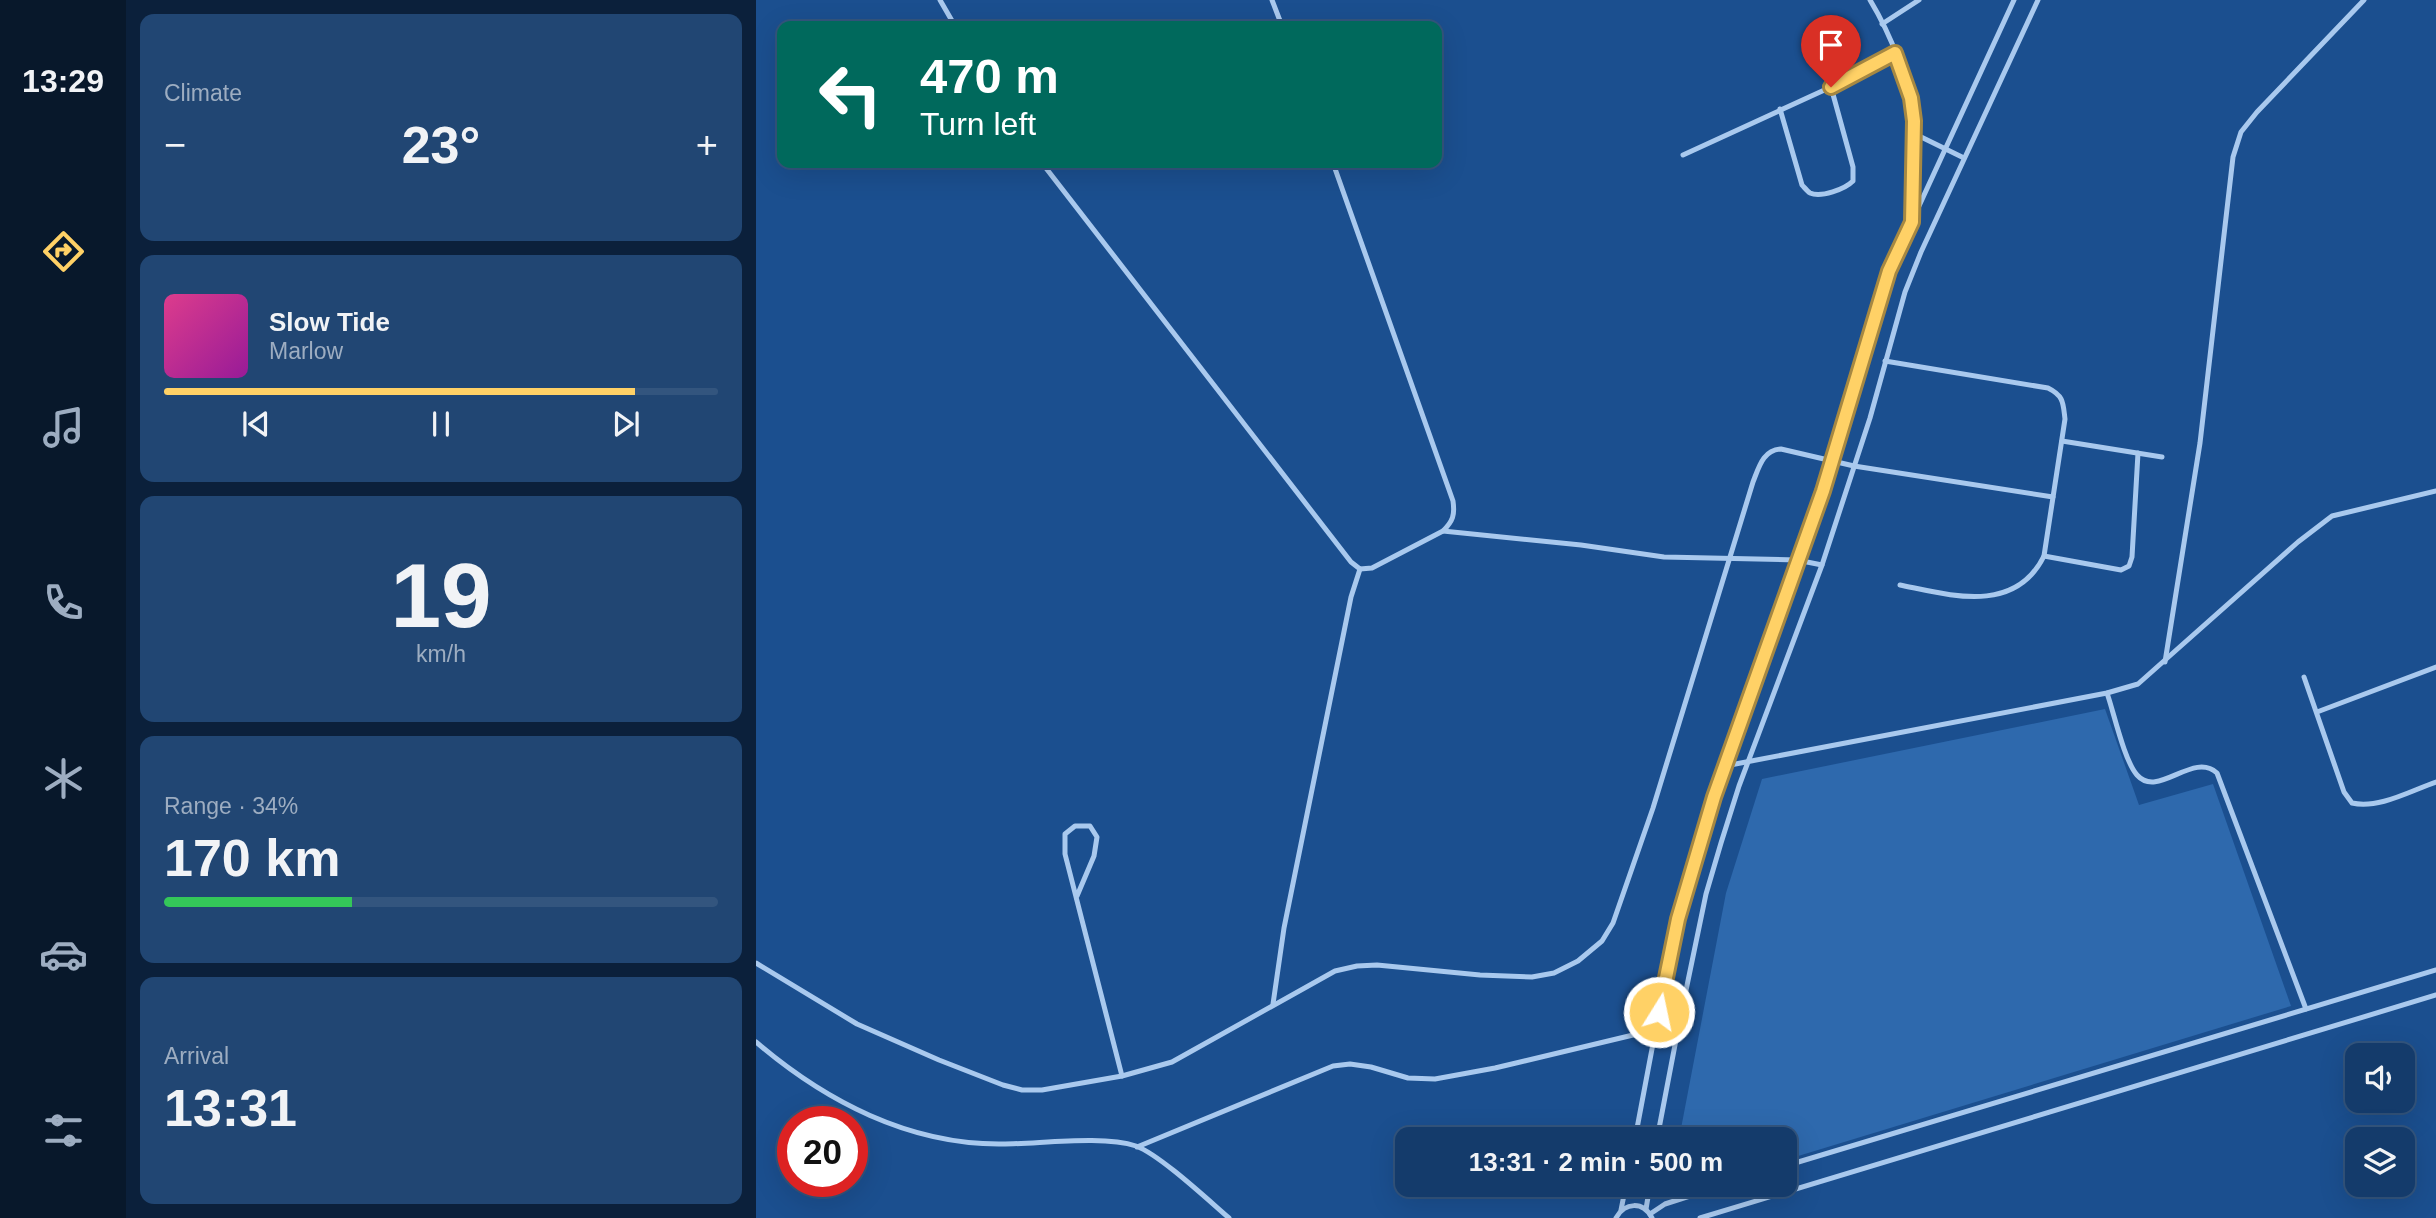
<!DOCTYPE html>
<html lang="en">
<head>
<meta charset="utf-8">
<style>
	:root { --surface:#143b6b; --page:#214673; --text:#f1f3f6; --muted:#9dadc1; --line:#33557e; --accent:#ffd166 }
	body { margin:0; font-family:Helvetica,sans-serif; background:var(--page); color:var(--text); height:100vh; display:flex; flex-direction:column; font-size:26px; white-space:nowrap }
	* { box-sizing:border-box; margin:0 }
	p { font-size:23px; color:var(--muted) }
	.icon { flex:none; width:38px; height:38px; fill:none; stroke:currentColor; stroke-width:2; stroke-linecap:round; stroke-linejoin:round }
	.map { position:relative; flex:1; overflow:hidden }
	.sheet { display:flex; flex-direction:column; gap:14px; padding:14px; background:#0b203b; width:630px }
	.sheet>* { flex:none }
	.banner { position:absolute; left:21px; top:21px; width:665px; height:147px; border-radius:14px; box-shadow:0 7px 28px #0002,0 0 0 2px var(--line); background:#00695c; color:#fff; overflow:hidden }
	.tools { position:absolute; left:1589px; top:1043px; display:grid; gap:14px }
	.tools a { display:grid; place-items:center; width:70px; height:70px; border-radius:14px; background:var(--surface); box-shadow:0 7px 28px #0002,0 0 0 2px var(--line); font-size:35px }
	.speed { position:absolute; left:21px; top:1106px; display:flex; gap:14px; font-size:35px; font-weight:700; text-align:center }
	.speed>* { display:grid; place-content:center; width:91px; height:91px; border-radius:50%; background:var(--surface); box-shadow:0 7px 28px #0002,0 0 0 2px var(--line); line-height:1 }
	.speed .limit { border:10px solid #d22; background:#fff; color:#111 }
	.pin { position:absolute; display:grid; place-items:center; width:60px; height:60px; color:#fff; margin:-72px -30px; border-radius:50% 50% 50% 0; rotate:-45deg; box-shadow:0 0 7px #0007 }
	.pin .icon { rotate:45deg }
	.me { position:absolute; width:77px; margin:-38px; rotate:10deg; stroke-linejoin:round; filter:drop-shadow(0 0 5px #0008) }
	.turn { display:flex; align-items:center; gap:24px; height:147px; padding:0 28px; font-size:32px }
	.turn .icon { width:91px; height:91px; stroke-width:2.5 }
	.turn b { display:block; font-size:49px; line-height:60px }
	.big { font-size:52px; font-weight:800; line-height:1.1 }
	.sheet .widget { flex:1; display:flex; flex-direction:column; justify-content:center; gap:10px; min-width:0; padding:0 24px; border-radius:14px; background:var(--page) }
	.sheet .dial { align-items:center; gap:0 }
	.dial b { font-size:91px; line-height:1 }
	.song { display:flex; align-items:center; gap:21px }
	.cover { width:84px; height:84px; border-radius:10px; background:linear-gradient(135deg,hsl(330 70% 55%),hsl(300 70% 35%)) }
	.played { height:7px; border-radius:4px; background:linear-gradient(90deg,var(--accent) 85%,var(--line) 85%) }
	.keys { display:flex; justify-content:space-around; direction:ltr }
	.heat { display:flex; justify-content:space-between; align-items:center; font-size:38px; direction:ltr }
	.charge { height:10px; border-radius:5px; background:linear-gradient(90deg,#34c759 34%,var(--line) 0) }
	.trip { position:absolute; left:639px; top:1127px; width:402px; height:70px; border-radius:14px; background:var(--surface); box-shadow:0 7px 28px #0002,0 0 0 2px var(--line); font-weight:800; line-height:70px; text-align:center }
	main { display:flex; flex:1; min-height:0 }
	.tabs { display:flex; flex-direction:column; width:126px; justify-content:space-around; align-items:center; background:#08182b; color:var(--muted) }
	.tabs .icon { width:49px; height:49px }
	.tabs .selected { color:var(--accent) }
	.tabs b { font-size:32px; color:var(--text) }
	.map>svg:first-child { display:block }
</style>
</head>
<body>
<main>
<nav class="tabs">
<b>13:29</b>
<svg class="icon selected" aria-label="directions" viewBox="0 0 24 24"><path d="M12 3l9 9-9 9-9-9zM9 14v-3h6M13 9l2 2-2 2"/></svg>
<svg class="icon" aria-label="music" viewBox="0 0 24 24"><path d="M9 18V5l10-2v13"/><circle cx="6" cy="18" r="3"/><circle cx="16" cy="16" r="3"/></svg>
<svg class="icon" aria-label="phone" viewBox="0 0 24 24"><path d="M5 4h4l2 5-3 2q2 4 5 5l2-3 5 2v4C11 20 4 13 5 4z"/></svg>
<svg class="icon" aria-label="climate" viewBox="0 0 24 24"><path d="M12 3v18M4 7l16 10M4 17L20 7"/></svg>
<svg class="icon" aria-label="car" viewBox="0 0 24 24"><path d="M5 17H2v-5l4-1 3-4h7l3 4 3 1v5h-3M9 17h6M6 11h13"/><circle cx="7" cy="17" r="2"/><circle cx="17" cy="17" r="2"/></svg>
<svg class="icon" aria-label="filters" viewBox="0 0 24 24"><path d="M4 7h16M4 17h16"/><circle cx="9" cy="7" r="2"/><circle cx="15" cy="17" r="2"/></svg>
</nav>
<section class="sheet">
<div class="widget"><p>Climate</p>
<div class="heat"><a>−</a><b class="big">23°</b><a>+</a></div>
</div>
<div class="widget">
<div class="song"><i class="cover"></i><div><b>Slow Tide</b><p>Marlow</p></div></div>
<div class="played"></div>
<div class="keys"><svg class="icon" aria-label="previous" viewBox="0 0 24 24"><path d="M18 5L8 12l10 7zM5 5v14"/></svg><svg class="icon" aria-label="pause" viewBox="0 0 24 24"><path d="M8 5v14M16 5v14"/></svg><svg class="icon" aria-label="next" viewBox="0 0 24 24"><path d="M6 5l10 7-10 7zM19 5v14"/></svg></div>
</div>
<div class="widget dial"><b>19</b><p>km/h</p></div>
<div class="widget"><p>Range · 34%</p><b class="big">170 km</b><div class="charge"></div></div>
<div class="widget"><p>Arrival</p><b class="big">13:31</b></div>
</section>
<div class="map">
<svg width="1680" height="1218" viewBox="0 0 1680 1218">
	<rect width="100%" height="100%" fill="#1b4f8f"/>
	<!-- green -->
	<polygon fill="#2e69ad" points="1349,709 1383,805 1457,784 1535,1006 1029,1160 1029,1139 923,1139 970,893 1006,779"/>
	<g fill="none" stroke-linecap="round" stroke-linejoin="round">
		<!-- lane -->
		<g stroke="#a9c9ee" stroke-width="5">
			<polyline points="184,0 199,26"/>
			<polyline points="516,0 526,26"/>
			<path d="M1114 0C1134 33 1154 82 1158 121 1161 153 1157 187 1156 219"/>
			<polyline points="1126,24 1163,0"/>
			<path d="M1024 109 1046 185C1048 187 1051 191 1054 193 1065 198 1089 189 1097 181V167L1075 87"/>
			<polyline points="1159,134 1208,158"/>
			<polyline points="927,155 1075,87 1139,53"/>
			<path d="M286 163 595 562 604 569 616 568 687 531C697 521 699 515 697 501L577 163"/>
			<path d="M1129 361 1292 388C1308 396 1307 403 1309 419L1288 556C1259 615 1194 595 1144 585"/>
			<polyline points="1306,441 1406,457"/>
			<polyline points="687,531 825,545 908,557 1041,560 1066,565"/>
			<polyline points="1288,556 1365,570 1373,566 1376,557 1382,453"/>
			<polyline points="1409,662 1444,443 1477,157 1485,132 1501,112 1608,0"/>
			<path d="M1548 677 1588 792 1596 803C1623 809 1654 791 1680 782"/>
			<path d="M1351 693C1358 713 1368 760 1381 775 1402 799 1437 751 1461 773L1550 1009"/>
			<polyline points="1561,712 1680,667"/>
			<polyline points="969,766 1351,693 1382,684 1542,542 1576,516 1680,491"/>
			<polyline points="321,896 338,856 341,837 334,826 319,826 309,834 309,854 366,1076"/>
			<path d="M0 963 101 1024 183 1060 247 1085 266 1090H286L366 1076 416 1062 579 971 601 966 621 965 724 975 776 977 798 973 822 961 846 941 857 923 897 808 997 482C1003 467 1007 450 1025 449L1098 466 1297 497"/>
			<polyline points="517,1004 528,928 595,597 604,569"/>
			<path d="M0 1042C69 1101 153 1145 246 1144 283 1144 347 1135 380 1146 404 1155 452 1200 473 1218"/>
			<polyline points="879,1139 916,943 929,891 958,797 1067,491 1133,271 1258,0"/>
			<polyline points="901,1139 923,1024 950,894 965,843 983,786 1066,565 1114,418 1149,292 1165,252 1282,0"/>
			<polyline points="381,1147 577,1066 594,1064 615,1067 652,1078 679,1079 739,1068 923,1024"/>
			<polyline points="1029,1166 1680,970"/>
			<polyline points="890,1209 894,1185"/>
			<polyline points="865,1210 870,1185"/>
			<polyline points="894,1214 909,1204 968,1185"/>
			<path d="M860 1218C869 1202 887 1201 896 1218"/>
			<polyline points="944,1218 1680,995"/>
		</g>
	</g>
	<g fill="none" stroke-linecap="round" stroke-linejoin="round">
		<!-- route casing -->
		<g stroke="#a68842" stroke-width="18">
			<polyline id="route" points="903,1012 922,919 958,797 1067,491 1133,271 1156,222 1158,121 1155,98 1139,53 1075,87"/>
		</g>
		<!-- route -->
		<use href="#route" stroke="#ffd166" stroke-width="12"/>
	</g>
</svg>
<div class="tools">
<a><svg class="icon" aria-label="sound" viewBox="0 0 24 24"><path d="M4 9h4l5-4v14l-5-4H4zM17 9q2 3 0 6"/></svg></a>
<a><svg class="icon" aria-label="layers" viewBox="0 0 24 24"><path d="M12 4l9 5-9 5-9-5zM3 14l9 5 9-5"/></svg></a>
</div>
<div class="speed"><div class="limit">20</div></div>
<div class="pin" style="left:1075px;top:87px;background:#d93025"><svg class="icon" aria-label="arrive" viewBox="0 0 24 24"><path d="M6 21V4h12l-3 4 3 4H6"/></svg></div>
<svg class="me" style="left:903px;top:1012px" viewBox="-20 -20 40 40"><circle r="17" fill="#ffd166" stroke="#fff" stroke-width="3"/><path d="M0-11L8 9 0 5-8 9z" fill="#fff"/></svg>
<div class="trip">13:31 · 2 min · 500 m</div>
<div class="banner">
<div class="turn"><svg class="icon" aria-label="left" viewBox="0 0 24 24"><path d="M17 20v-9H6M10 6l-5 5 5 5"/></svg><div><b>470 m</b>Turn left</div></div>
</div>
</div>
</main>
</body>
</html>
